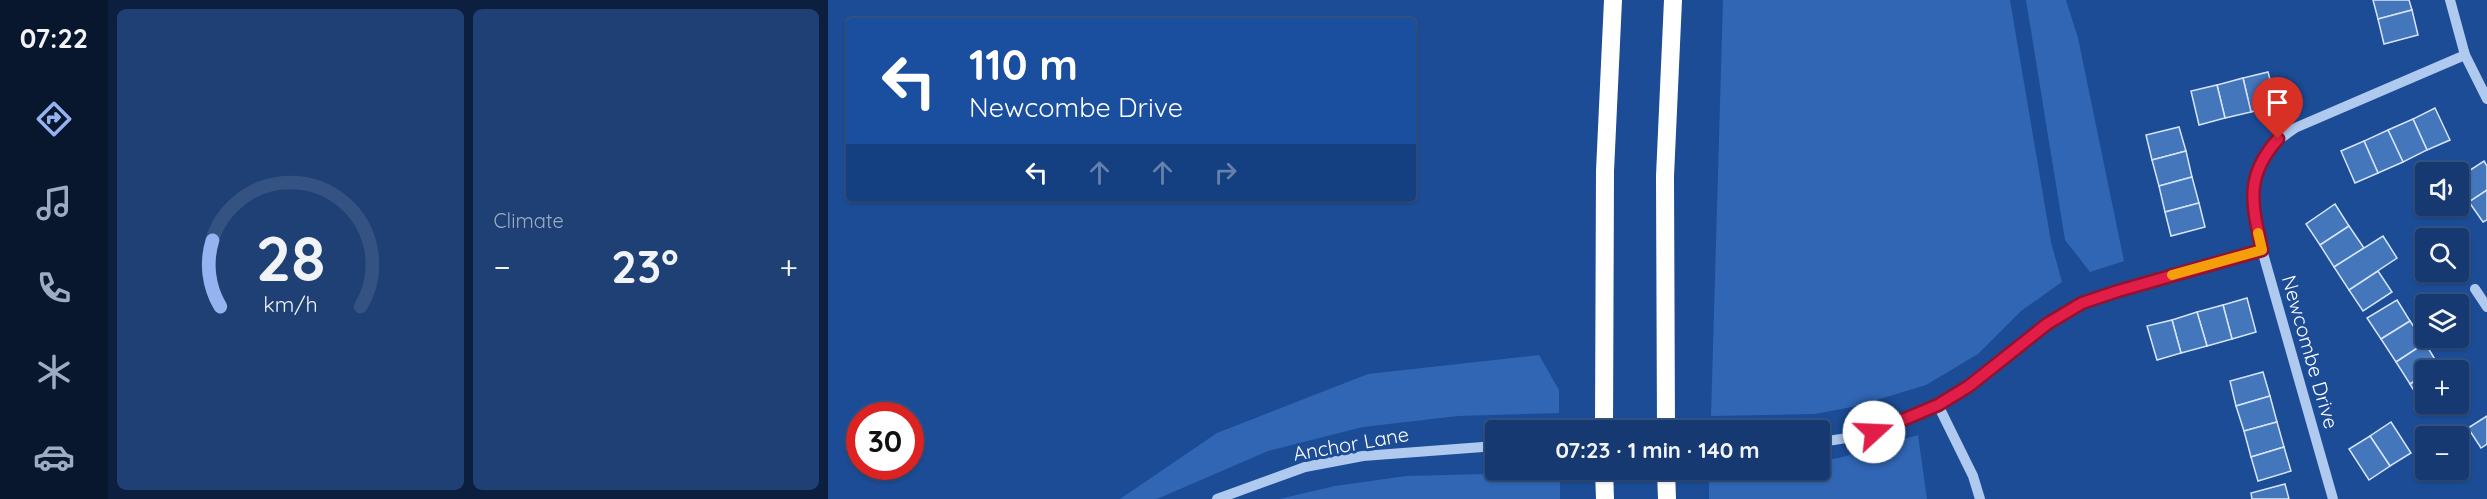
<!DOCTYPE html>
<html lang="en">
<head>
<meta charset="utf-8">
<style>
	:root { --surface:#153970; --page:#1e4075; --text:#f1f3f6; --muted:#9dacc3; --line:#345383; --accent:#95b2f1 }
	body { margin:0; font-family:Quicksand,sans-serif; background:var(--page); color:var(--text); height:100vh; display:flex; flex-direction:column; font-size:22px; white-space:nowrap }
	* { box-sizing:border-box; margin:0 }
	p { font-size:20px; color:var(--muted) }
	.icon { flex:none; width:33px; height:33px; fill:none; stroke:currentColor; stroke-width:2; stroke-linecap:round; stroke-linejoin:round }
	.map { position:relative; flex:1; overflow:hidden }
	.side { display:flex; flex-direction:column; gap:9px; padding:9px; background:#0c1f3e; width:720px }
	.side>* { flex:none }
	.top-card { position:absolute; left:18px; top:18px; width:570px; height:183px; border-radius:6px; box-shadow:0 2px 4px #0004,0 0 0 2px var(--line); background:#1a4fa0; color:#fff; overflow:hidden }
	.tools { position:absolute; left:1587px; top:162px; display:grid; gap:12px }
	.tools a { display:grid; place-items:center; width:54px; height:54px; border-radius:6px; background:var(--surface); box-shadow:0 2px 4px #0004,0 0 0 2px var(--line); font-size:30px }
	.speed { position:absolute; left:18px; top:402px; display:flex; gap:12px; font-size:30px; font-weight:700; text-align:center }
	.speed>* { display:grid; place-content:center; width:78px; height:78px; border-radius:50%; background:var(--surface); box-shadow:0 2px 4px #0004,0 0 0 2px var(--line); line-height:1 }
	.speed .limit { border:9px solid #d22; background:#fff; color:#111 }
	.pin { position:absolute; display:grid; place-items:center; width:51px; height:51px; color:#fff; margin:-62px -26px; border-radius:50% 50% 50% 0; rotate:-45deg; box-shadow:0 0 6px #0007 }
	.pin .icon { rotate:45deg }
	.me { position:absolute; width:66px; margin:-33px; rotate:70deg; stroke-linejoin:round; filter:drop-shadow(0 0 4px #0008) }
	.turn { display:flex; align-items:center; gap:21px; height:126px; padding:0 24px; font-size:27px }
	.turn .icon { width:78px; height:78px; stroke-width:2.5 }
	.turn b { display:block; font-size:42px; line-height:51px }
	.lanes { display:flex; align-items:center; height:57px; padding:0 24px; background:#0003; justify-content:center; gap:30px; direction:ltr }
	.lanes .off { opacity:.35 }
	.big { font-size:45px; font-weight:800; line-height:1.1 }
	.side .widget { flex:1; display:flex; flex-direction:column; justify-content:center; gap:9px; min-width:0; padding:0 21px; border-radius:9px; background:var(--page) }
	.side .dial { align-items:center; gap:0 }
	.dial svg { height:156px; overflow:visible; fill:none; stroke:var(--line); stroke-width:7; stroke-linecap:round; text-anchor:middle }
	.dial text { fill:var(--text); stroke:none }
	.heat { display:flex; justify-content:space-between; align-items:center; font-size:33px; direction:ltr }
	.side .tiles { flex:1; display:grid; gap:9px; grid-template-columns:repeat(2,1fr) }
	.trip { position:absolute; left:657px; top:420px; width:345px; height:60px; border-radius:6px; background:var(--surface); box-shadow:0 2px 4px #0004,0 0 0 2px var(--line); font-weight:800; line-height:60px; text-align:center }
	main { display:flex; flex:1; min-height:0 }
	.tabs { display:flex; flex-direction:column; width:108px; justify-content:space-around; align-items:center; background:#08172d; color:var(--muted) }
	.tabs .icon { width:42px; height:42px }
	.tabs .active { color:var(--accent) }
	.tabs b { font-size:27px; color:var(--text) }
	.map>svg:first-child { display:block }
</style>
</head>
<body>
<main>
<nav class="tabs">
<b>07:22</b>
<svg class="icon active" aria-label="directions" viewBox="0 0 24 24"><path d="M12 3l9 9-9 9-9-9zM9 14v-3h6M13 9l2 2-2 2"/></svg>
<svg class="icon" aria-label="music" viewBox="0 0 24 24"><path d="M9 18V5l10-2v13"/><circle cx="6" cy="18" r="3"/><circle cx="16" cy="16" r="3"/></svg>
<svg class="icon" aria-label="phone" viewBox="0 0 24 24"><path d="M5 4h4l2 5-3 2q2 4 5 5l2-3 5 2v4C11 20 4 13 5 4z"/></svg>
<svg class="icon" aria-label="climate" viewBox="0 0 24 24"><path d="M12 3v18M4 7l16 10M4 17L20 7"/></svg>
<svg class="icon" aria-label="car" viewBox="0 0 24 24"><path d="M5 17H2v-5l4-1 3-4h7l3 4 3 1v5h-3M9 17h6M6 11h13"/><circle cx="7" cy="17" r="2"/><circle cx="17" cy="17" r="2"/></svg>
</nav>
<section class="side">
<div class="tiles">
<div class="widget dial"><svg viewBox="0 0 100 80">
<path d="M14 69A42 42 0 1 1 86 69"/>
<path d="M14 69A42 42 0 0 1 10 35" stroke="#95b2f1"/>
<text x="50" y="56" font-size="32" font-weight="700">28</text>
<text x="50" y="72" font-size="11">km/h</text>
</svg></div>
<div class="widget"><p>Climate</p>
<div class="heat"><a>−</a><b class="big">23°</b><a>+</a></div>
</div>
</div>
</section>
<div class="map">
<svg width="1659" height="499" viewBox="0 0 1659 499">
	<rect width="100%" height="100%" fill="#1c4c96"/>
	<!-- green -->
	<g fill="#3066b4">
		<polygon points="895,0 1182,0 1223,242 1234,282 1193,311 1150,354 1098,385 1029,406 987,414 883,416"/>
		<polygon points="1198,0 1238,0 1250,38 1296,261 1262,272 1237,240"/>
		<polygon points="711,355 731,390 731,413 630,416 535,427 440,451 329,499 292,499 389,433 540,374"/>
		<polygon points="1090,435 1099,499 881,499 881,470 992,470 992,461 1011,458"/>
		<polygon points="732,472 732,499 451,499 507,486 578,476"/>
	</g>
	<!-- building -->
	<g fill="#4476bc" stroke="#d6e5fb" stroke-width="1.5">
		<polygon points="1545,0 1581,0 1584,10 1550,19"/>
		<polygon points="1584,10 1590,35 1556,44 1550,19"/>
		<polygon points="1440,72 1449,105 1423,112 1415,78"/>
		<polygon points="1415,78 1423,112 1397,118 1389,85"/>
		<polygon points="1389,85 1397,118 1371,125 1363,91"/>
		<polygon points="1607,108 1622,140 1599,150 1585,119"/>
		<polygon points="1585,119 1599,150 1575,162 1560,130"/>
		<polygon points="1351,127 1358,151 1324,160 1318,135"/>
		<polygon points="1560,130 1575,162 1550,173 1536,141"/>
		<polygon points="1536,141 1550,173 1527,183 1513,151"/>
		<polygon points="1358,151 1364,177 1331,186 1324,160"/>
		<polygon points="1656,161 1659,166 1659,190 1641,202 1630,186 1630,178"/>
		<polygon points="1364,177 1371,203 1337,212 1331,186"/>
		<polygon points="1659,190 1659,220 1655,222 1641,202"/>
		<polygon points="1371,203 1377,227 1343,236 1337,212"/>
		<polygon points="1507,204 1521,226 1492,245 1478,224"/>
		<polygon points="1521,226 1536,248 1506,267 1492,245"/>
		<polygon points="1555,236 1569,258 1521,290 1506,267"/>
		<polygon points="1550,271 1564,292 1535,311 1521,290"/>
		<polygon points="1419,298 1428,332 1404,339 1395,305"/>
		<polygon points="1569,300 1582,321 1553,339 1539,318"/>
		<polygon points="1395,305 1404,339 1379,346 1369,312"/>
		<polygon points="1369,312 1379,346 1353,353 1344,320"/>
		<polygon points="1344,320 1353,353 1329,360 1319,326"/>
		<polygon points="1582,321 1597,343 1568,362 1553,339"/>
		<polygon points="1597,343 1611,366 1604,370 1598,370 1598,374 1582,384 1568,362"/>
		<polygon points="1435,372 1442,396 1408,406 1402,381"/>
		<polygon points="1598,374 1599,404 1595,406 1582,384"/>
		<polygon points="1442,396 1449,422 1416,431 1408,406"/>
		<polygon points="1659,416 1659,444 1653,448 1640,428"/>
		<polygon points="1449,422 1456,447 1423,457 1416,431"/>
		<polygon points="1563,422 1583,453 1562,466 1542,436"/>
		<polygon points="1542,436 1562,466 1541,480 1521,449"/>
		<polygon points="1456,447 1463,471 1430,481 1423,457"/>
		<polygon points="1457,484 1461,499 1424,499 1423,493"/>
	</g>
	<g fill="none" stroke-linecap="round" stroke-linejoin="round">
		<!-- minor -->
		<g stroke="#b0caef" stroke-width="10">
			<polyline points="1622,0 1637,55 1659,99"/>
			<polyline points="1647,289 1659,307"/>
			<polyline points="1110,405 1145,476 1152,499"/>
			<path d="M992 442C1045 436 1100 417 1143 384 1179 357 1213 322 1254 303 1276 293 1301 288 1324 281 1360 271 1397 261 1434 250"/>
			<polyline points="389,499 477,467 535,456 668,446"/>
			<path d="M1505 499 1434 250C1422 196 1415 162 1467 128L1637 55"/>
		</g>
		<!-- highway -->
		<g stroke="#fff" stroke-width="18">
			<polyline points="776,430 777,171 785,0"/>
			<polyline points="838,430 837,176 845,0"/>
			<polyline points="776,470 777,499"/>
			<polyline points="838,470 839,499"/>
		</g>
	</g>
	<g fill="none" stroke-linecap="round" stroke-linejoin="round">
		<!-- route casing -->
		<g stroke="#92132f" stroke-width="15">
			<path id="route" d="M1046 432 1110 405 1141 386 1219 324 1254 303 1290 291 1434 250C1424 204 1416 177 1450 139"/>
		</g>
		<!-- route -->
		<use href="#route" stroke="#e11d48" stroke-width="10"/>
		<!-- slow -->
		<polyline stroke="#f59e0b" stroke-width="10" points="1344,275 1434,250 1430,233"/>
	</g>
	<g text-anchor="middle" stroke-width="6" stroke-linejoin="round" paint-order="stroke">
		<!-- street labels -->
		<g font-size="20" fill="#fff" stroke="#1c4c96">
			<text transform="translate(1482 352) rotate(74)" y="7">Newcombe Drive</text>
			<text transform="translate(523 444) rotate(-10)" y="7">Anchor Lane</text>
		</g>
	</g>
</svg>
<div class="tools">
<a><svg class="icon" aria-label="sound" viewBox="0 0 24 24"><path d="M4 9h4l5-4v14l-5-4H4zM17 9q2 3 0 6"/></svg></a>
<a><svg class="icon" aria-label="search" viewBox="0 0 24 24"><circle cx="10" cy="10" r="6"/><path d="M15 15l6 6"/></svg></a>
<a><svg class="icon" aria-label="layers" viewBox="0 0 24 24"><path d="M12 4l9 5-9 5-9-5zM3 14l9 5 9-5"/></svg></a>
<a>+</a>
<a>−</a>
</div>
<div class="speed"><div class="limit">30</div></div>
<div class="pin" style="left:1450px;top:139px;background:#d93025"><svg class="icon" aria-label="arrive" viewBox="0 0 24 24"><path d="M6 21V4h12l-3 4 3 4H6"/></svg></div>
<svg class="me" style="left:1046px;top:432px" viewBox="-20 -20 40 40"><circle r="19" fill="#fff"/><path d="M0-13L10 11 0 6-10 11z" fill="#e11d48"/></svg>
<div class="trip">07:23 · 1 min · 140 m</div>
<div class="top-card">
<div class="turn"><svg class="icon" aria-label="left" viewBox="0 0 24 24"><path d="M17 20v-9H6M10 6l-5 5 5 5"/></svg><div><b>110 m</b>Newcombe Drive</div></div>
<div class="lanes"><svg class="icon" aria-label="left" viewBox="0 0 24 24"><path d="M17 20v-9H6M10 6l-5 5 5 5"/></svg><svg class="icon off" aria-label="ahead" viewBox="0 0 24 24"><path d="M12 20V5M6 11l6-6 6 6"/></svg><svg class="icon off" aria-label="ahead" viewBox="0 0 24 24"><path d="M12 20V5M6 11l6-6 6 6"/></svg><svg class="icon off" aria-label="right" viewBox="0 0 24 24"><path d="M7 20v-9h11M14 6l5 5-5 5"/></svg></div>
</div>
</div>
</main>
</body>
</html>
